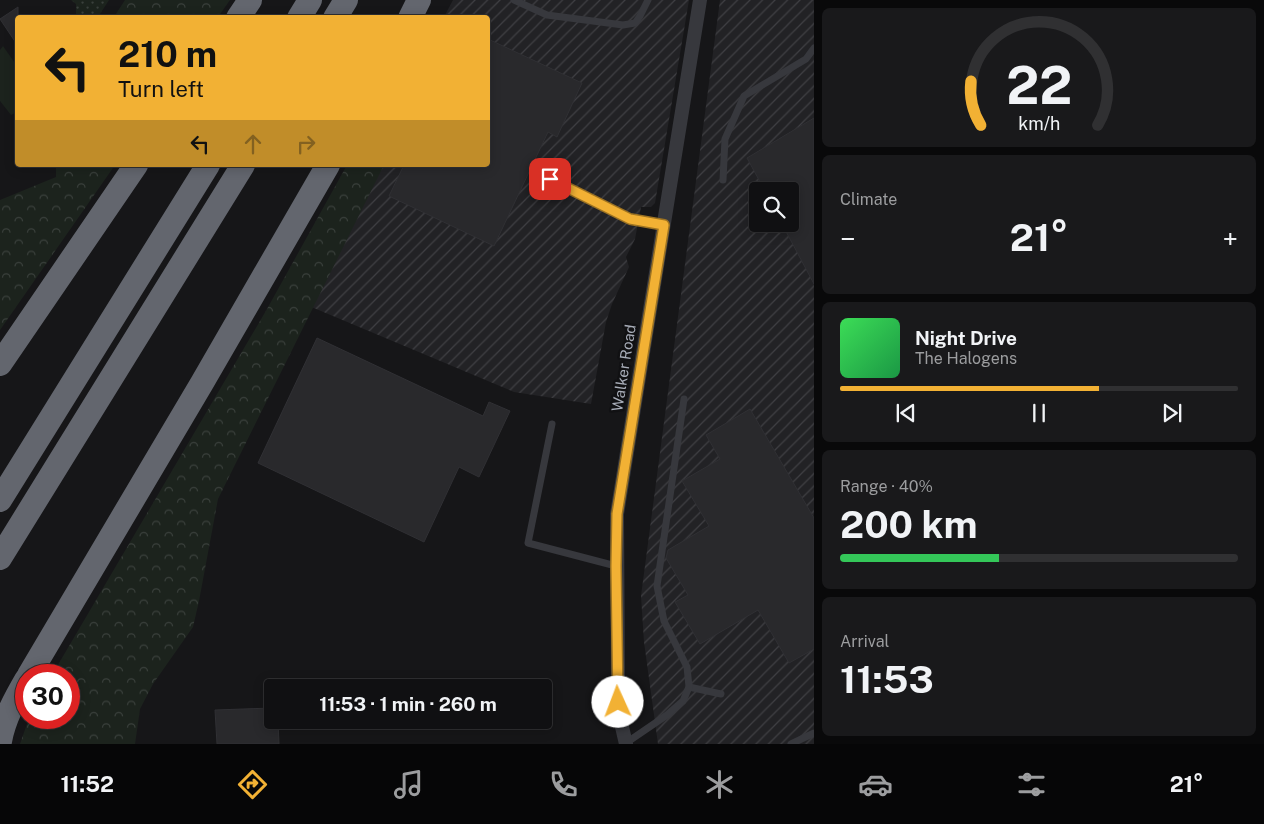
<!DOCTYPE html>
<html lang="en">
<head>
<meta charset="utf-8">
<style>
	:root { --surface:#101012; --page:#19191b; --text:#f1f3f6; --muted:#9c9d9f; --line:#303032; --accent:#f2b134 }
	body { margin:0; font-family:"Public Sans",sans-serif; background:var(--page); color:var(--text); height:100vh; display:flex; flex-direction:column; font-size:19px; white-space:nowrap }
	* { box-sizing:border-box; margin:0 }
	p { font-size:16px; color:var(--muted) }
	.icon { flex:none; width:28px; height:28px; fill:none; stroke:currentColor; stroke-width:2; stroke-linecap:round; stroke-linejoin:round }
	.map { position:relative; flex:1; overflow:hidden }
	.side { display:flex; flex-direction:column; gap:8px; padding:8px; background:#09090a; width:450px }
	.side>* { flex:none }
	.banner { position:absolute; left:15px; top:15px; width:475px; height:152px; border-radius:5px; box-shadow:0 2px 12px #0003,0 0 0 1px var(--line); background:#f2b134; color:#111; overflow:hidden }
	.tools { position:absolute; left:749px; top:182px; display:grid; gap:10px }
	.tools a { display:grid; place-items:center; width:50px; height:50px; border-radius:5px; background:var(--surface); box-shadow:0 2px 12px #0003,0 0 0 1px var(--line); font-size:25px }
	.speed { position:absolute; left:15px; top:664px; display:flex; gap:10px; font-size:25px; font-weight:700; text-align:center }
	.speed>* { display:grid; place-content:center; width:65px; height:65px; border-radius:50%; background:var(--surface); box-shadow:0 2px 12px #0003,0 0 0 1px var(--line); line-height:1 }
	.speed .limit { border:8px solid #d22; background:#fff; color:#111 }
	.pin { position:absolute; display:grid; place-items:center; width:42px; height:42px; color:#fff; margin:-21px; border-radius:10px; box-shadow:0 2px 8px #0006 }
	.me { position:absolute; width:55px; margin:-28px; rotate:358deg; stroke-linejoin:round; filter:drop-shadow(0 0 4px #0008) }
	.turn { display:flex; align-items:center; gap:18px; height:105px; padding:0 20px; font-size:22px }
	.turn .icon { width:65px; height:65px; stroke-width:2.5 }
	.turn b { display:block; font-size:35px; line-height:42px }
	.lanes { display:flex; align-items:center; height:48px; padding:0 20px; background:#0003; justify-content:center; gap:25px; direction:ltr }
	.lanes .off { opacity:.35 }
	.big { font-size:38px; font-weight:700; line-height:1.1 }
	.side .tile { flex:1; display:flex; flex-direction:column; justify-content:center; gap:8px; min-width:0; padding:0 18px; border-radius:8px; background:var(--page) }
	.side .dial { align-items:center; gap:0 }
	.dial svg { height:130px; overflow:visible; fill:none; stroke:var(--line); stroke-width:7; stroke-linecap:round; text-anchor:middle }
	.dial text { fill:var(--text); stroke:none }
	.song { display:flex; align-items:center; gap:15px }
	.cover { width:60px; height:60px; border-radius:8px; background:linear-gradient(135deg,hsl(130 70% 55%),hsl(140 70% 35%)) }
	.played { height:5px; border-radius:2px; background:linear-gradient(90deg,var(--accent) 65%,var(--line) 65%) }
	.keys { display:flex; justify-content:space-around; direction:ltr }
	.heat { display:flex; justify-content:space-between; align-items:center; font-size:28px; direction:ltr }
	.charge { height:8px; border-radius:4px; background:linear-gradient(90deg,#34c759 40%,var(--line) 0) }
	.trip { position:absolute; left:264px; top:679px; width:288px; height:50px; border-radius:5px; background:var(--surface); box-shadow:0 2px 12px #0003,0 0 0 1px var(--line); font-weight:700; line-height:50px; text-align:center }
	.dock { display:flex; height:80px; justify-content:space-around; align-items:center; background:#060607; color:var(--muted) }
	.dock .icon { width:35px; height:35px }
	.dock .current { color:var(--accent) }
	.dock b { font-size:22px; color:var(--text) }
	main { display:flex; flex:1; min-height:0 }
	.map>svg:first-child { display:block }
</style>
</head>
<body>
<main>
<div class="map">
<svg width="814" height="744" viewBox="0 0 814 744">
	<defs>
		<pattern id="industrial-furrows" width="10" height="10" patternUnits="userSpaceOnUse" patternTransform="scale(1.25)"><rect width="10" height="10" fill="#222225"/><path d="M-1 1l2-2M0 10L10 0M9 11l2-2" fill="none" stroke="#3f3f43"/></pattern>
		<pattern id="grass-dots" width="8" height="8" patternUnits="userSpaceOnUse" patternTransform="scale(1.25)"><rect width="8" height="8" fill="#1c231d"/><path d="M2 2h.1M6 6h.1" fill="none" stroke="#3a403c" stroke-width="1.8" stroke-linecap="round"/></pattern>
		<pattern id="forest-crowns" width="20" height="18" patternUnits="userSpaceOnUse" patternTransform="scale(1.25)"><rect width="20" height="18" fill="#1c231d"/><path d="M2 6a3 3 0 1 1 6 0M12 15a3 3 0 1 1 6 0" fill="none" stroke="#3a403c"/></pattern>
	</defs>
	<rect width="100%" height="100%" fill="#161618"/>
	<!-- industrial -->
	<g fill="url(#industrial-furrows)" fill-rule="evenodd">
		<polygon points="453,0 689,0 655,203 651,207 641,207 635,239 626,257 629,267 612,304 606,322 591,404 514,392 290,298 363,165 488,165 488,18 444,17"/>
		<path d="M720 0H814V744H658L644 642 641 596ZM758 191H790V224H758Z"/>
	</g>
	<!-- grass -->
	<polygon fill="url(#grass-dots)" points="71,0 109,0 98,17 76,18 76,4"/>
	<!-- forest -->
	<g fill="url(#forest-crowns)">
		<polygon points="125,0 230,0 218,17 114,17"/>
		<polygon points="56,165 115,165 0,330 0,200 56,177"/>
		<polygon points="347,165 384,165 218,499 199,601 193,627 153,684 140,709 135,744 20,744 29,718 69,718 69,675 52,675 267,309"/>
	</g>
	<!-- garden -->
	<polygon fill="#1c231d" points="3,46 17,66 17,112 11,115 0,101 0,50"/>
	<!-- building -->
	<g fill="#29292c" stroke="#303034">
		<polygon points="18,7 18,46 0,19"/>
		<polygon points="488,39 582,83 557,137 548,132 494,246 389,196 404,165 488,165"/>
		<polygon points="814,118 814,284 782,224 790,224 790,191 765,191 747,158"/>
		<polygon points="317,338 483,416 489,402 510,411 479,477 459,467 424,542 258,463"/>
		<polygon points="750,409 814,518 814,649 789,663 758,610 700,644 675,602 688,595 666,558 668,550 709,526 682,481 720,459 706,435"/>
		<polygon points="272,708 272,720 278,720 279,744 217,744 215,710"/>
	</g>
	<g fill="none" stroke-linecap="round" stroke-linejoin="round">
		<!-- service -->
		<g stroke="#37383d" stroke-width="7">
			<polyline points="514,0 547,15 623,25 635,23 640,16 648,0"/>
			<polyline points="550,179 630,219 664,225"/>
			<polyline points="723,180 725,139 744,96 806,59 814,48"/>
			<polyline points="552,424 528,543 616,566"/>
			<polyline points="689,687 721,694"/>
			<polyline points="626,743 667,715 683,701 689,687 687,667 664,621 657,586 684,399"/>
			<polyline points="791,744 814,733"/>
		</g>
		<!-- minor -->
		<polyline stroke="#37383d" stroke-width="14" points="626,744 619,714 618,691 617,514 700,0"/>
		<!-- motorway -->
		<g stroke="#63666e" stroke-width="24">
			<polyline points="238,18 250,0"/>
			<polyline points="299,18 310,0"/>
			<polyline points="335,18 346,0"/>
			<polyline points="410,18 419,0"/>
			<polyline points="0,364 136,165"/>
			<polyline points="0,500 208,165"/>
			<polyline points="0,558 243,165"/>
			<polyline points="29,675 202,383 328,165"/>
			<path d="M0 741C4 719 15 699 26 680"/>
		</g>
	</g>
	<g fill="none" stroke-linecap="round" stroke-linejoin="round">
		<!-- route casing -->
		<g stroke="#9d7322" stroke-width="12">
			<polyline id="route" points="550,179 630,219 664,225 617,514 616,566 618,702"/>
		</g>
		<!-- route -->
		<use href="#route" stroke="#f2b134" stroke-width="9"/>
	</g>
	<g text-anchor="middle" stroke-width="5" stroke-linejoin="round" paint-order="stroke">
		<!-- street labels -->
		<g font-size="15" fill="#a8adb8" stroke="#111113">
			<text transform="translate(624 368) rotate(-81)" y="5">Walker Road</text>
		</g>
	</g>
</svg>
<div class="tools">
<a><svg class="icon" aria-label="search" viewBox="0 0 24 24"><circle cx="10" cy="10" r="6"/><path d="M15 15l6 6"/></svg></a>
</div>
<div class="speed"><div class="limit">30</div></div>
<div class="pin" style="left:550px;top:179px;background:#d93025"><svg class="icon" aria-label="arrive" viewBox="0 0 24 24"><path d="M6 21V4h12l-3 4 3 4H6"/></svg></div>
<svg class="me" style="left:618px;top:702px" viewBox="-20 -20 40 40"><circle r="19" fill="#fff"/><path d="M0-13L10 11 0 6-10 11z" fill="#f2b134"/></svg>
<div class="trip">11:53 · 1 min · 260 m</div>
<div class="banner">
<div class="turn"><svg class="icon" aria-label="left" viewBox="0 0 24 24"><path d="M17 20v-9H6M10 6l-5 5 5 5"/></svg><div><b>210 m</b>Turn left</div></div>
<div class="lanes"><svg class="icon" aria-label="left" viewBox="0 0 24 24"><path d="M17 20v-9H6M10 6l-5 5 5 5"/></svg><svg class="icon off" aria-label="ahead" viewBox="0 0 24 24"><path d="M12 20V5M6 11l6-6 6 6"/></svg><svg class="icon off" aria-label="right" viewBox="0 0 24 24"><path d="M7 20v-9h11M14 6l5 5-5 5"/></svg></div>
</div>
</div>
<section class="side">
<div class="tile dial"><svg viewBox="0 0 100 80">
<path d="M14 69A42 42 0 1 1 86 69"/>
<path d="M14 69A42 42 0 0 1 8 42" stroke="#f2b134"/>
<text x="50" y="56" font-size="32" font-weight="700">22</text>
<text x="50" y="72" font-size="11">km/h</text>
</svg></div>
<div class="tile"><p>Climate</p>
<div class="heat"><a>−</a><b class="big">21°</b><a>+</a></div>
</div>
<div class="tile">
<div class="song"><i class="cover"></i><div><b>Night Drive</b><p>The Halogens</p></div></div>
<div class="played"></div>
<div class="keys"><svg class="icon" aria-label="previous" viewBox="0 0 24 24"><path d="M18 5L8 12l10 7zM5 5v14"/></svg><svg class="icon" aria-label="pause" viewBox="0 0 24 24"><path d="M8 5v14M16 5v14"/></svg><svg class="icon" aria-label="next" viewBox="0 0 24 24"><path d="M6 5l10 7-10 7zM19 5v14"/></svg></div>
</div>
<div class="tile"><p>Range · 40%</p><b class="big">200 km</b><div class="charge"></div></div>
<div class="tile"><p>Arrival</p><b class="big">11:53</b></div>
</section>
</main>
<nav class="dock">
<b>11:52</b>
<svg class="icon current" aria-label="directions" viewBox="0 0 24 24"><path d="M12 3l9 9-9 9-9-9zM9 14v-3h6M13 9l2 2-2 2"/></svg>
<svg class="icon" aria-label="music" viewBox="0 0 24 24"><path d="M9 18V5l10-2v13"/><circle cx="6" cy="18" r="3"/><circle cx="16" cy="16" r="3"/></svg>
<svg class="icon" aria-label="phone" viewBox="0 0 24 24"><path d="M5 4h4l2 5-3 2q2 4 5 5l2-3 5 2v4C11 20 4 13 5 4z"/></svg>
<svg class="icon" aria-label="climate" viewBox="0 0 24 24"><path d="M12 3v18M4 7l16 10M4 17L20 7"/></svg>
<svg class="icon" aria-label="car" viewBox="0 0 24 24"><path d="M5 17H2v-5l4-1 3-4h7l3 4 3 1v5h-3M9 17h6M6 11h13"/><circle cx="7" cy="17" r="2"/><circle cx="17" cy="17" r="2"/></svg>
<svg class="icon" aria-label="filters" viewBox="0 0 24 24"><path d="M4 7h16M4 17h16"/><circle cx="9" cy="7" r="2"/><circle cx="15" cy="17" r="2"/></svg>
<b>21°</b>
</nav>
</body>
</html>
